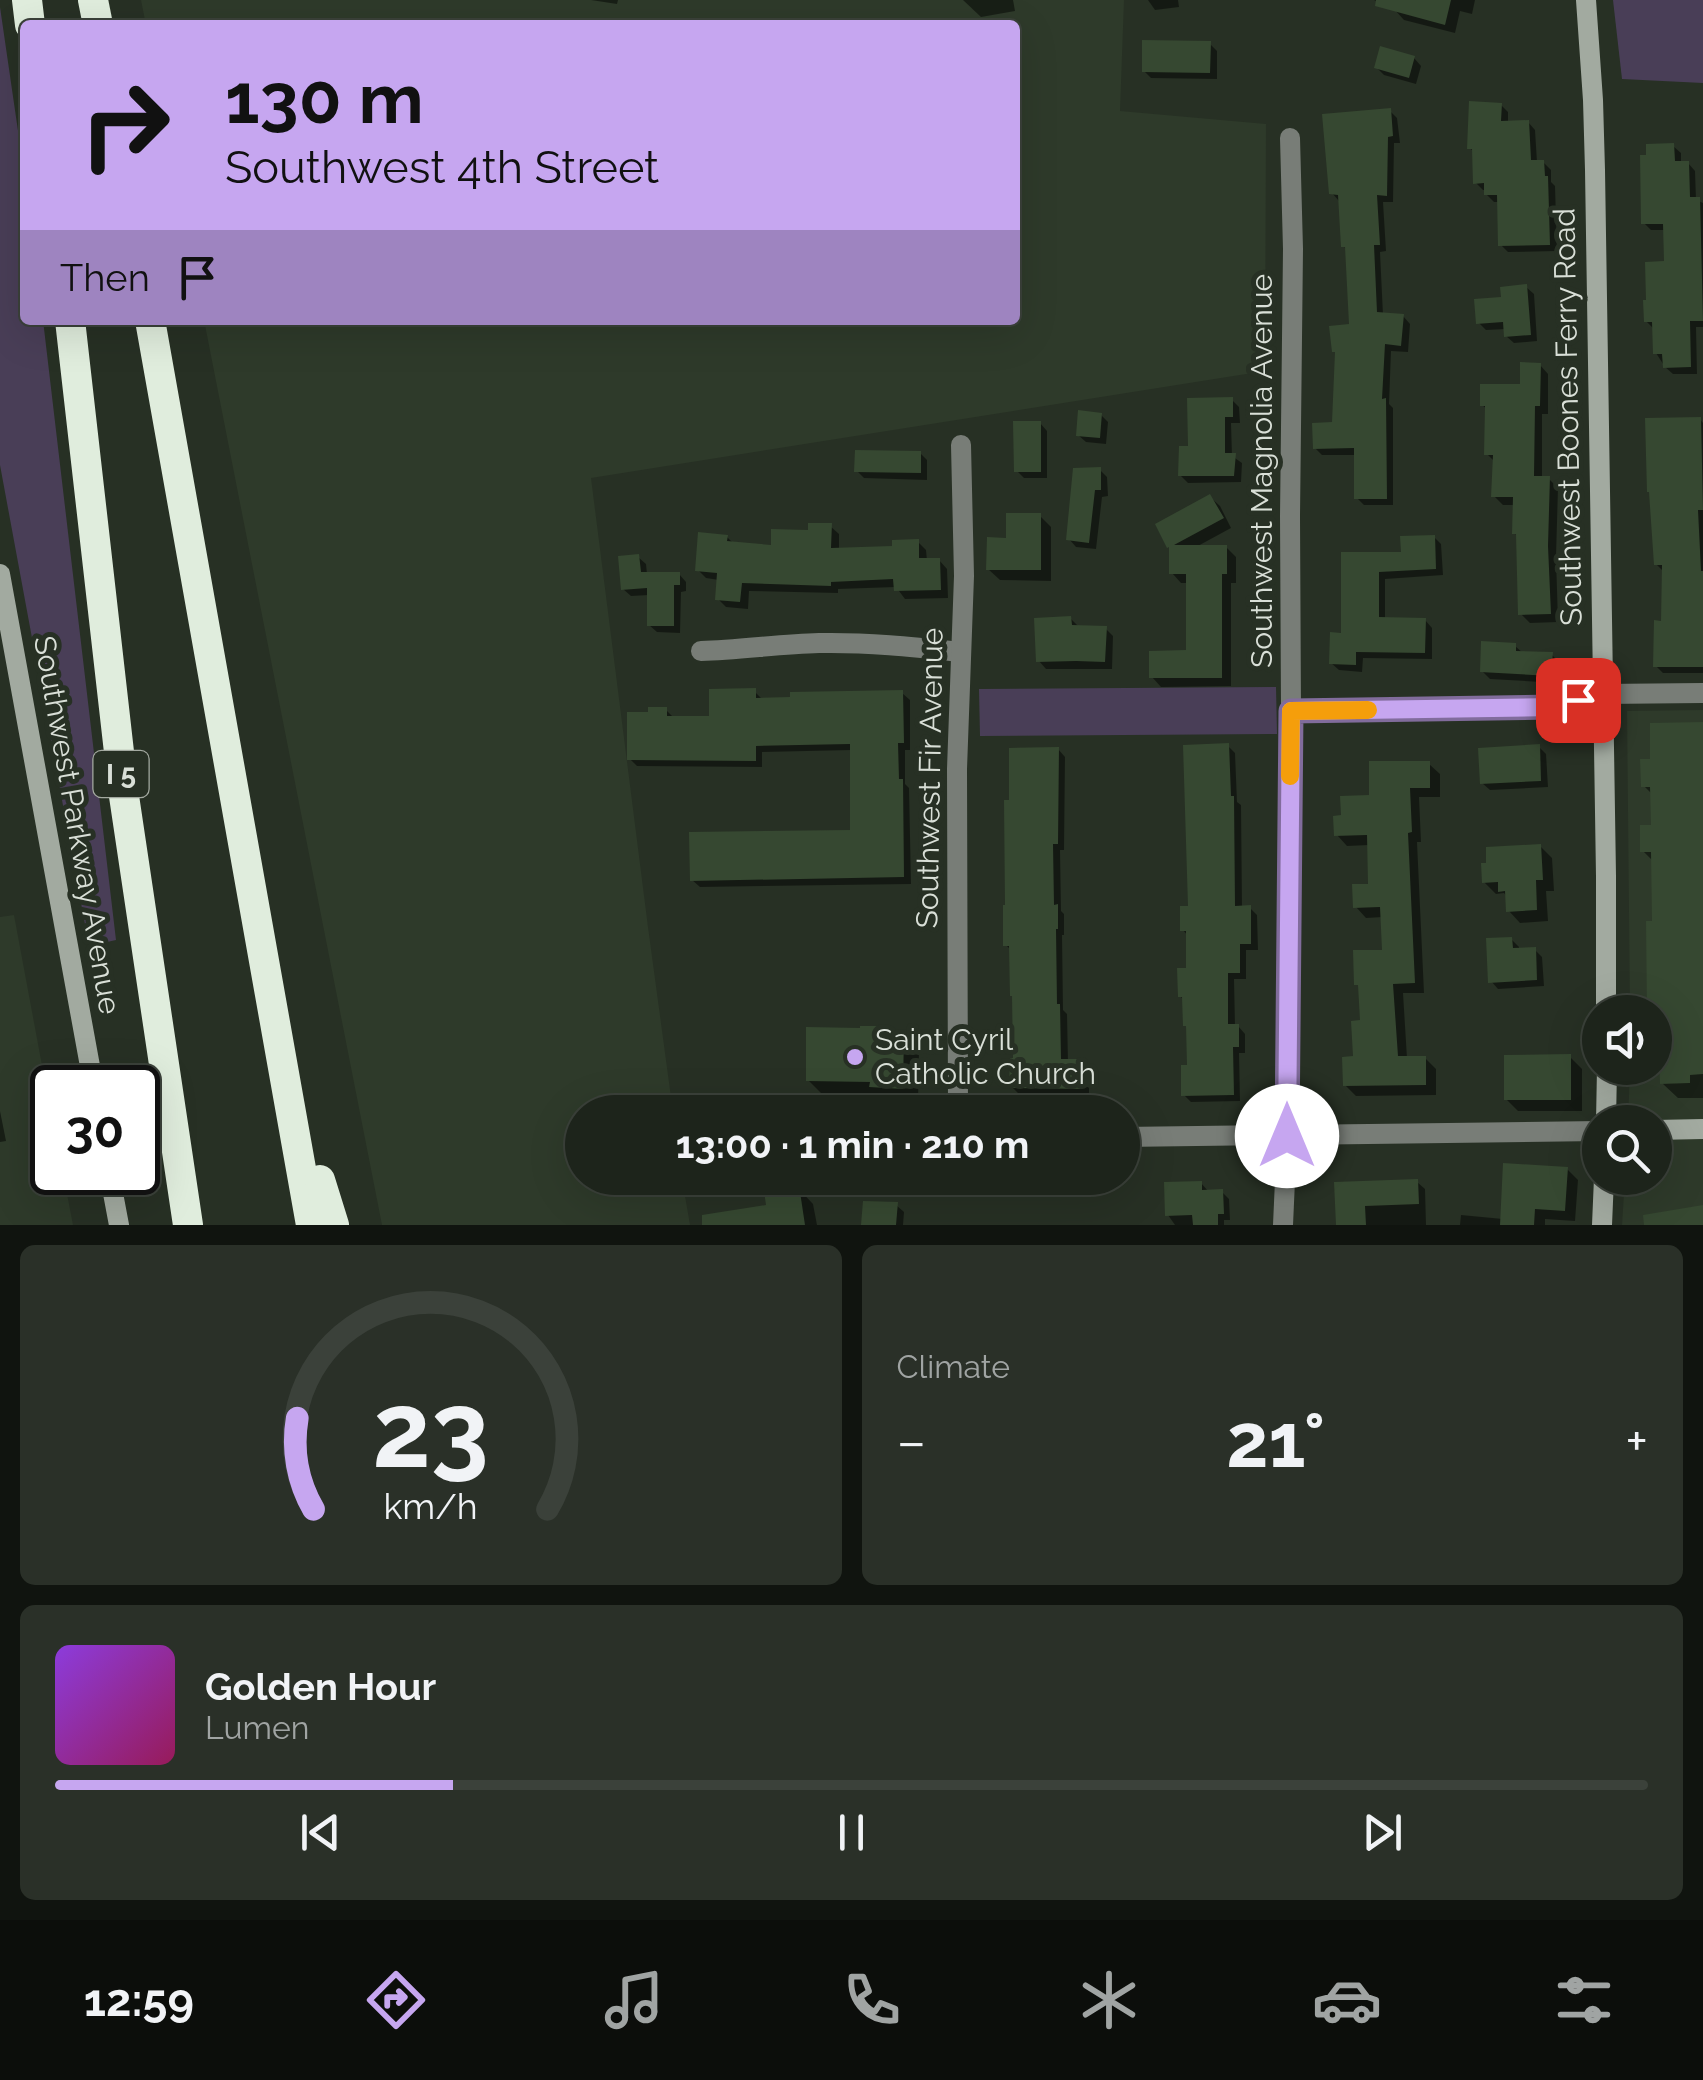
<!DOCTYPE html>
<html lang="en">
<head>
<meta charset="utf-8">
<style>
	:root { --surface:#1d241b; --page:#2a3028; --text:#f1f3f6; --muted:#a0a4a3; --line:#3b413a; --accent:#c6a6f0 }
	body { margin:0; font-family:Raleway,sans-serif; background:var(--page); color:var(--text); height:100vh; display:flex; flex-direction:column; font-size:38px; white-space:nowrap }
	* { box-sizing:border-box; margin:0 }
	p { font-size:32px; color:var(--muted) }
	.icon { flex:none; width:55px; height:55px; fill:none; stroke:currentColor; stroke-width:2; stroke-linecap:round; stroke-linejoin:round }
	.map { position:relative; height:1225px; overflow:hidden }
	.panel { display:flex; flex-direction:column; gap:20px; padding:20px; background:#10140f; flex:1 }
	.panel>* { flex:none }
	.top-card { position:absolute; left:20px; top:20px; width:1000px; height:305px; border-radius:10px; box-shadow:0 10px 40px #0002,0 0 0 2px var(--line); background:#c6a6f0; color:#111; overflow:hidden }
	.tools { position:absolute; left:1582px; top:995px; display:grid; gap:20px }
	.tools a { display:grid; place-items:center; width:90px; height:90px; border-radius:50%; background:var(--surface); box-shadow:0 10px 40px #0002,0 0 0 2px var(--line); font-size:50px }
	.speed { position:absolute; left:30px; top:1065px; display:flex; gap:20px; font-size:50px; font-weight:700; text-align:center }
	.speed>* { display:grid; place-content:center; width:130px; height:130px; border-radius:50%; background:var(--surface); box-shadow:0 10px 40px #0002,0 0 0 2px var(--line); line-height:1 }
	.speed .limit { border:5px solid #111; border-radius:15px; background:#fff; color:#111 }
	.pin { position:absolute; display:grid; place-items:center; width:85px; height:85px; color:#fff; margin:-42px; border-radius:20px; box-shadow:0 5px 15px #0006 }
	.me { position:absolute; width:110px; margin:-55px; rotate:0deg; stroke-linejoin:round; filter:drop-shadow(0 0 8px #0008) }
	.turn { display:flex; align-items:center; gap:35px; height:210px; padding:0 40px; font-size:45px }
	.turn .icon { width:130px; height:130px; stroke-width:2.5 }
	.turn b { display:block; font-size:70px; line-height:85px }
	.then { display:flex; align-items:center; height:95px; padding:0 40px; background:#0003; gap:20px; font-size:38px }
	.big { font-size:75px; font-weight:700; line-height:1.1 }
	.panel .tile { flex:1; display:flex; flex-direction:column; justify-content:center; gap:15px; min-width:0; padding:0 35px; border-radius:15px; background:var(--page) }
	.panel .dial { align-items:center; gap:0 }
	.dial svg { height:260px; overflow:visible; fill:none; stroke:var(--line); stroke-width:7; stroke-linecap:round; text-anchor:middle }
	.dial text { fill:var(--text); stroke:none }
	.song { display:flex; align-items:center; gap:30px }
	.cover { width:120px; height:120px; border-radius:15px; background:linear-gradient(135deg,hsl(270 70% 55%),hsl(330 70% 35%)) }
	.played { height:10px; border-radius:5px; background:linear-gradient(90deg,var(--accent) 25%,var(--line) 25%) }
	.keys { display:flex; justify-content:space-around; direction:ltr }
	.heat { display:flex; justify-content:space-between; align-items:center; font-size:55px; direction:ltr }
	.panel .tiles { flex:1; display:grid; gap:20px; grid-template-columns:1fr 1fr }
	.tile:last-child { grid-column:span 2 }
	.trip { position:absolute; left:565px; top:1095px; width:575px; height:100px; border-radius:50px; background:var(--surface); box-shadow:0 10px 40px #0002,0 0 0 2px var(--line); font-weight:700; line-height:100px; text-align:center }
	.menu { display:flex; height:160px; justify-content:space-around; align-items:center; background:#0c0e0b; color:var(--muted) }
	.menu .icon { width:70px; height:70px }
	.menu .on { color:var(--accent) }
	.menu b { font-size:45px; color:var(--text) }
	.map>svg:first-child { display:block }
</style>
</head>
<body>
<div class="map">
<svg width="1703" height="1225" viewBox="0 0 1703 1225">
	<rect width="100%" height="100%" fill="#273024"/>
	<!-- built -->
	<g fill="#2e3a2a">
		<polygon points="141,0 1124,0 1120,111 1266,124 1265,371 591,478 648,927 673,1112 582,1112 582,1178 682,1178 690,1225 382,1225 204,320 1015,320 1015,25 146,25"/>
		<polygon points="1703,710 1703,1225 1622,1225 1625,1178 1655,1178 1655,1122 1628,1122 1630,1068 1655,1068 1655,1012 1630,1012 1627,711"/>
		<polygon points="14,915 52,1119 52,1172 63,1173 73,1225 0,1225 0,917"/>
	</g>
	<!-- green -->
	<g fill="#493e57">
		<polygon points="1613,0 1703,0 1703,83 1622,79"/>
		<polygon points="0,7 25,179 25,320 43,320 116,940 89,946 0,465"/>
		<polygon points="1276,687 1277,734 980,736 979,689"/>
	</g>
	<!-- shadow -->
	<g fill="#0007">
		<polygon points="591,0 618,0 617,4"/>
		<polygon points="963,0 1013,0 1015,11 981,17"/>
		<polygon points="1148,0 1178,0 1179,7 1155,10"/>
		<polygon points="1374,0 1475,0 1472,14 1460,11 1455,33 1404,20 1394,9"/>
		<polygon points="1210,44 1217,51 1217,79 1151,78 1144,71"/>
		<polygon points="1414,58 1421,66 1416,84 1384,75 1377,68"/>
		<polygon points="1501,105 1508,112 1508,123 1528,122 1535,130 1537,162 1543,162 1551,170 1551,182 1555,186 1557,251 1508,252 1501,245 1499,202 1494,202 1486,194 1486,190 1483,190 1475,182 1475,153 1470,148"/>
		<polygon points="1390,111 1397,118 1400,143 1394,143 1393,202 1383,202 1386,251 1380,252 1383,315 1403,316 1410,324 1408,352 1391,351 1389,404 1393,408 1393,505 1364,505 1357,498 1357,455 1322,455 1315,448 1335,425 1338,355 1334,351 1352,326 1348,250 1343,246 1339,201 1332,193"/>
		<polygon points="1673,146 1681,153 1681,163 1688,163 1695,171 1696,200 1703,203 1703,327 1696,327 1697,374 1673,374 1665,367 1656,353 1655,330 1646,321 1667,264 1666,230 1651,230 1644,223"/>
		<polygon points="1526,287 1534,294 1537,341 1514,343 1506,336 1506,329 1486,330 1479,323 1504,300"/>
		<polygon points="1540,365 1548,374 1548,414 1542,414 1542,479 1549,479 1558,488 1556,557 1558,622 1530,623 1521,614 1519,537 1514,533 1515,505 1503,505 1494,496 1495,462 1487,454 1487,409 1482,405 1522,387"/>
		<polygon points="1232,400 1239,407 1240,423 1231,423 1232,456 1242,463 1241,482 1188,483 1180,475"/>
		<polygon points="1101,415 1108,422 1106,444 1086,442 1078,435"/>
		<polygon points="1700,419 1703,423 1703,673 1663,673 1656,666 1663,623 1664,572 1656,564"/>
		<polygon points="1040,423 1047,431 1047,478 1024,478 1017,471"/>
		<polygon points="920,453 927,460 927,480 864,478 857,471"/>
		<polygon points="1100,470 1107,477 1108,496 1102,497 1096,549 1076,547 1069,539"/>
		<polygon points="1210,497 1220,506 1231,528 1196,547 1226,547 1236,557 1236,583 1231,583 1231,686 1161,687 1152,677 1188,653 1188,583 1181,583 1172,573 1169,547"/>
		<polygon points="1040,516 1051,527 1051,581 1000,580 988,569 1009,540"/>
		<polygon points="830,526 839,534 839,551 895,549 918,542 926,550 927,561 939,560 947,569 948,598 905,599 896,587 838,589 838,593 749,591 748,609 726,607 718,599 719,580 706,578 698,570 727,537 734,544 773,548"/>
		<polygon points="1434,537 1441,544 1443,575 1385,579 1385,620 1425,620 1432,628 1432,659 1363,658 1362,672 1339,670 1331,663 1343,636 1343,554 1404,554"/>
		<polygon points="638,557 646,564 647,574 679,574 686,582 686,591 681,592 680,633 657,632 649,625 649,595 631,596 623,589"/>
		<polygon points="1070,618 1078,626 1106,629 1113,636 1112,669 1046,669 1039,661"/>
		<polygon points="1515,646 1523,653 1552,655 1559,662 1558,683 1490,679 1482,671"/>
		<polygon points="754,691 763,700 902,693 910,700 910,750 905,750 905,784 909,788 911,884 700,887 692,880 853,832 852,750 762,752 762,767 637,766 630,759 650,714 666,710 674,718 712,718"/>
		<polygon points="1703,725 1703,1098 1678,1098 1662,1083 1661,1029 1655,1024 1655,1012 1650,1012 1648,923 1654,923 1654,862 1643,851 1653,827 1653,795 1644,786 1653,761"/>
		<polygon points="1228,746 1235,753 1237,802 1241,805 1242,908 1250,908 1257,915 1258,950 1246,950 1246,979 1234,979 1235,1026 1238,1026 1245,1034 1245,1053 1239,1053 1240,1101 1191,1102 1184,1095 1189,1067 1185,1001 1180,996 1189,970 1188,936 1183,930 1191,909"/>
		<polygon points="1539,747 1546,754 1548,787 1490,790 1482,783"/>
		<polygon points="1058,749 1065,757 1064,850 1060,850 1061,911 1064,914 1064,935 1062,935 1063,1010 1067,1014 1068,1062 1082,1062 1089,1069 1089,1095 1019,1094 1012,1087 1016,1061 1012,951 1006,945 1012,803"/>
		<polygon points="1429,764 1440,774 1440,797 1419,797 1421,842 1417,842 1424,993 1403,993 1407,1058 1425,1058 1436,1069 1436,1095 1356,1096 1345,1085 1355,1059 1384,952 1383,917 1366,918 1356,907 1371,886 1369,845 1347,846 1337,835 1372,797"/>
		<polygon points="1540,846 1552,858 1554,891 1546,891 1548,921 1520,923 1509,911 1508,898 1504,893 1496,894 1484,882"/>
		<polygon points="1511,939 1519,947 1519,950 1535,950 1542,957 1544,986 1498,989 1491,981"/>
		<polygon points="884,1028 892,1036 903,1036 919,1051 918,1103 888,1102 882,1097 824,1096 808,1080"/>
		<polygon points="1570,1057 1582,1069 1582,1111 1518,1111 1506,1099"/>
		<polygon points="0,1111 6,1141 0,1142"/>
		<polygon points="1567,1169 1578,1180 1575,1221 1545,1219 1545,1225 1460,1225 1461,1215 1503,1219"/>
		<polygon points="1417,1182 1425,1189 1426,1225 1345,1225 1344,1213"/>
		<polygon points="1201,1183 1208,1191 1222,1192 1229,1199 1230,1220 1224,1220 1224,1225 1175,1225 1168,1215"/>
		<polygon points="798,1188 813,1204 817,1225 732,1225"/>
		<polygon points="896,1205 904,1212 903,1225 864,1225"/>
	</g>
	<!-- building -->
	<g fill="#364831">
		<polygon points="1376,0 1451,0 1445,25 1375,6"/>
		<polygon points="1142,40 1211,41 1210,73 1142,72"/>
		<polygon points="1380,46 1415,56 1409,78 1374,68"/>
		<polygon points="1469,101 1502,103 1501,121 1529,120 1531,160 1544,160 1545,176 1548,176 1550,245 1498,246 1497,195 1484,195 1484,183 1473,184 1472,149 1467,149"/>
		<polygon points="1391,108 1393,136 1388,137 1387,196 1377,195 1380,245 1374,245 1377,312 1404,314 1401,346 1385,344 1382,399 1386,398 1387,499 1354,499 1354,448 1313,449 1312,423 1332,422 1335,352 1332,352 1329,326 1349,324 1345,247 1341,247 1338,195 1329,194 1322,114"/>
		<polygon points="1674,143 1675,161 1689,161 1690,197 1700,197 1703,321 1690,321 1691,367 1663,368 1662,354 1653,354 1652,322 1644,322 1643,300 1646,300 1645,262 1664,261 1663,224 1641,224 1640,155 1646,155 1646,144"/>
		<polygon points="1527,284 1531,335 1504,337 1503,322 1476,324 1474,299 1501,297 1500,287"/>
		<polygon points="1520,362 1541,363 1540,406 1535,406 1534,476 1550,476 1548,546 1551,614 1518,615 1516,534 1512,534 1513,497 1491,497 1493,455 1484,455 1485,406 1480,406 1480,384 1520,384"/>
		<polygon points="1233,397 1233,417 1225,417 1225,453 1236,453 1234,476 1178,476 1179,446 1188,446 1187,398"/>
		<polygon points="1078,410 1102,413 1100,438 1076,436"/>
		<polygon points="1701,417 1703,510 1698,510 1701,571 1703,571 1703,667 1653,667 1654,620 1661,621 1662,565 1654,565 1649,492 1647,492 1645,418"/>
		<polygon points="1013,421 1041,421 1041,472 1014,472"/>
		<polygon points="855,450 921,451 921,473 854,472"/>
		<polygon points="1101,467 1101,490 1095,490 1089,543 1066,540 1073,468"/>
		<polygon points="1210,494 1224,518 1174,545 1227,545 1227,574 1222,574 1222,678 1149,678 1149,651 1186,650 1186,574 1169,574 1169,547 1167,548 1155,524"/>
		<polygon points="1006,513 1041,513 1041,570 986,570 987,537 1006,538"/>
		<polygon points="808,523 832,523 831,548 892,546 892,540 919,539 919,558 940,558 941,590 894,591 893,579 831,582 831,586 742,583 740,602 715,600 717,573 695,571 698,532 728,535 727,541 771,545 771,529 808,530"/>
		<polygon points="1435,535 1436,569 1379,572 1379,617 1426,618 1425,653 1356,652 1356,665 1329,664 1330,632 1341,633 1341,552 1401,552 1400,536"/>
		<polygon points="639,554 641,572 680,572 680,585 674,585 674,626 647,626 647,588 621,590 618,556"/>
		<polygon points="1071,616 1072,625 1107,626 1105,662 1076,661 1036,662 1034,618"/>
		<polygon points="1481,641 1516,643 1516,651 1553,652 1551,676 1480,672"/>
		<polygon points="756,688 756,698 790,697 790,692 903,690 904,743 898,743 899,779 903,779 904,877 690,881 689,832 850,830 850,744 756,746 756,761 627,760 627,712 648,712 648,707 667,707 667,716 709,716 709,689"/>
		<polygon points="1703,722 1703,1074 1690,1075 1690,1083 1660,1084 1658,1020 1655,1020 1655,1012 1647,1012 1646,921 1652,921 1651,852 1640,852 1640,825 1651,825 1650,787 1641,787 1640,759 1650,759 1650,723"/>
		<polygon points="1229,743 1231,796 1234,796 1235,906 1251,905 1251,944 1240,944 1240,973 1228,973 1228,1024 1239,1024 1239,1047 1233,1047 1234,1095 1181,1096 1181,1065 1187,1065 1186,1026 1183,1026 1182,997 1178,997 1177,968 1186,968 1186,931 1180,931 1180,906 1188,906 1183,745"/>
		<polygon points="1540,744 1541,781 1480,784 1478,748"/>
		<polygon points="1059,747 1058,844 1053,844 1054,905 1058,904 1058,929 1056,929 1057,1004 1060,1004 1061,1059 1083,1059 1082,1089 1009,1088 1010,1058 1013,1058 1012,996 1010,996 1009,946 1003,946 1003,905 1005,905 1004,800 1009,800 1009,748"/>
		<polygon points="1369,761 1430,761 1430,788 1410,788 1412,832 1408,833 1415,983 1393,984 1398,1056 1426,1056 1426,1085 1343,1086 1342,1057 1353,1056 1351,1021 1360,1020 1358,985 1354,985 1353,950 1382,950 1380,907 1353,908 1352,884 1368,884 1367,835 1334,836 1333,816 1341,815 1340,796 1369,795"/>
		<polygon points="1541,844 1543,880 1536,880 1537,910 1506,912 1505,891 1498,892 1498,882 1482,883 1481,863 1486,863 1486,847"/>
		<polygon points="1512,937 1513,948 1536,947 1537,980 1488,983 1486,938"/>
		<polygon points="860,1026 885,1026 885,1033 904,1033 903,1089 869,1087 870,1082 806,1081 806,1027 860,1028"/>
		<polygon points="1571,1054 1571,1100 1504,1100 1504,1055"/>
		<polygon points="1503,1163 1568,1167 1565,1211 1535,1209 1534,1225 1500,1225"/>
		<polygon points="1418,1179 1419,1204 1365,1206 1366,1225 1336,1225 1334,1182"/>
		<polygon points="1202,1181 1202,1190 1223,1189 1224,1214 1218,1214 1218,1225 1193,1225 1192,1215 1165,1216 1164,1182"/>
		<polygon points="799,1185 805,1225 702,1225 702,1215 766,1205 764,1191"/>
		<polygon points="863,1201 898,1202 896,1225 861,1225"/>
		<polygon points="1703,1205 1703,1225 1644,1225 1643,1215"/>
	</g>
	<g fill="none" stroke-linecap="round" stroke-linejoin="round">
		<!-- street -->
		<g stroke="#787d77" stroke-width="20">
			<path d="M701 651C740 650 779 644 819 643 866 642 913 647 960 652"/>
			<polyline points="1291,711 1554,707 1602,694 1703,693"/>
			<polyline points="958,1112 957,769 964,576 961,445"/>
			<polyline points="1122,1137 1600,1131"/>
			<polyline points="1283,1225 1287,1136 1291,711 1290,516 1293,249 1290,138"/>
		</g>
		<!-- secondary -->
		<g stroke="#a2aaa0" stroke-width="20">
			<polyline points="1586,0 1593,100 1595,170 1606,876 1606,1012"/>
			<polyline points="0,574 94,1088"/>
			<polyline points="1606,1122 1607,1068"/>
			<polyline points="1655,1130 1703,1129"/>
			<polyline points="109,1172 119,1225"/>
			<polyline points="1602,1225 1604,1178"/>
		</g>
		<!-- highway -->
		<g stroke="#e0eddd" stroke-width="30">
			<polyline points="27,0 30,25"/>
			<polyline points="93,0 98,25"/>
			<polyline points="70,320 124,796 188,1225"/>
			<polyline points="150,320 311,1225"/>
			<polyline points="320,1180 334,1225"/>
		</g>
	</g>
	<g fill="none" stroke-linecap="round" stroke-linejoin="round">
		<!-- route casing -->
		<g stroke="#816c9c" stroke-width="25">
			<polyline id="route" points="1287,1136 1291,711 1554,707 1578,700"/>
		</g>
		<!-- route -->
		<use href="#route" stroke="#c6a6f0" stroke-width="18"/>
		<!-- slow -->
		<polyline stroke="#f59e0b" stroke-width="18" points="1290,776 1291,711 1368,710"/>
	</g>
	<!-- markers -->
	<circle fill="#c6a6f0" stroke="#273024" stroke-width="4" cx="855" cy="1057" r="10"/>
	<g text-anchor="middle" stroke-width="10" stroke-linejoin="round" paint-order="stroke">
		<!-- shield labels -->
		<rect fill="#273024" stroke="#a4aaa1" stroke-width="2.5" x="93.5" y="751" width="55" height="46" rx="8"/>
		<g font-size="28" font-weight="bold" fill="#d9dfd7">
			<text x="121" y="784">I 5</text>
		</g>
		<!-- street labels -->
		<g font-size="30" fill="#d9dfd7" stroke="#273024">
			<text transform="translate(1568 417) rotate(-91)" y="10">Southwest Boones Ferry Road</text>
			<text transform="translate(1262 471) rotate(-90)" y="10">Southwest Magnolia Avenue</text>
			<text transform="translate(930 778) rotate(-89)" y="10">Southwest Fir Avenue</text>
			<text transform="translate(77 825) rotate(80)" y="10">Southwest Parkway Avenue</text>
		</g>
		<!-- poi labels -->
		<g font-size="30" fill="#d9dfd7" stroke="#273024" text-anchor="start">
			<text x="875" y="1050">Saint Cyril<tspan x="875" dy="34">Catholic Church</tspan></text>
		</g>
	</g>
</svg>
<div class="tools">
<a><svg class="icon" aria-label="sound" viewBox="0 0 24 24"><path d="M4 9h4l5-4v14l-5-4H4zM17 9q2 3 0 6"/></svg></a>
<a><svg class="icon" aria-label="search" viewBox="0 0 24 24"><circle cx="10" cy="10" r="6"/><path d="M15 15l6 6"/></svg></a>
</div>
<div class="speed"><div class="limit">30</div></div>
<div class="pin" style="left:1578px;top:700px;background:#d93025"><svg class="icon" aria-label="arrive" viewBox="0 0 24 24"><path d="M6 21V4h12l-3 4 3 4H6"/></svg></div>
<svg class="me" style="left:1287px;top:1136px" viewBox="-20 -20 40 40"><circle r="19" fill="#fff"/><path d="M0-13L10 11 0 6-10 11z" fill="#c6a6f0"/></svg>
<div class="trip">13:00 · 1 min · 210 m</div>
<div class="top-card">
<div class="turn"><svg class="icon" aria-label="right" viewBox="0 0 24 24"><path d="M7 20v-9h11M14 6l5 5-5 5"/></svg><div><b>130 m</b>Southwest 4th Street</div></div>
<div class="then">Then<svg class="icon" aria-label="arrive" viewBox="0 0 24 24"><path d="M6 21V4h12l-3 4 3 4H6"/></svg></div>
</div>
</div>
<section class="panel">
<div class="tiles">
<div class="tile dial"><svg viewBox="0 0 100 80">
<path d="M14 69A42 42 0 1 1 86 69"/>
<path d="M14 69A42 42 0 0 1 9 41" stroke="#c6a6f0"/>
<text x="50" y="56" font-size="32" font-weight="700">23</text>
<text x="50" y="72" font-size="11">km/h</text>
</svg></div>
<div class="tile"><p>Climate</p>
<div class="heat"><a>−</a><b class="big">21°</b><a>+</a></div>
</div>
<div class="tile">
<div class="song"><i class="cover"></i><div><b>Golden Hour</b><p>Lumen</p></div></div>
<div class="played"></div>
<div class="keys"><svg class="icon" aria-label="previous" viewBox="0 0 24 24"><path d="M18 5L8 12l10 7zM5 5v14"/></svg><svg class="icon" aria-label="pause" viewBox="0 0 24 24"><path d="M8 5v14M16 5v14"/></svg><svg class="icon" aria-label="next" viewBox="0 0 24 24"><path d="M6 5l10 7-10 7zM19 5v14"/></svg></div>
</div>
</div>
</section>
<nav class="menu">
<b>12:59</b>
<svg class="icon on" aria-label="directions" viewBox="0 0 24 24"><path d="M12 3l9 9-9 9-9-9zM9 14v-3h6M13 9l2 2-2 2"/></svg>
<svg class="icon" aria-label="music" viewBox="0 0 24 24"><path d="M9 18V5l10-2v13"/><circle cx="6" cy="18" r="3"/><circle cx="16" cy="16" r="3"/></svg>
<svg class="icon" aria-label="phone" viewBox="0 0 24 24"><path d="M5 4h4l2 5-3 2q2 4 5 5l2-3 5 2v4C11 20 4 13 5 4z"/></svg>
<svg class="icon" aria-label="climate" viewBox="0 0 24 24"><path d="M12 3v18M4 7l16 10M4 17L20 7"/></svg>
<svg class="icon" aria-label="car" viewBox="0 0 24 24"><path d="M5 17H2v-5l4-1 3-4h7l3 4 3 1v5h-3M9 17h6M6 11h13"/><circle cx="7" cy="17" r="2"/><circle cx="17" cy="17" r="2"/></svg>
<svg class="icon" aria-label="filters" viewBox="0 0 24 24"><path d="M4 7h16M4 17h16"/><circle cx="9" cy="7" r="2"/><circle cx="15" cy="17" r="2"/></svg>
</nav>
</body>
</html>
